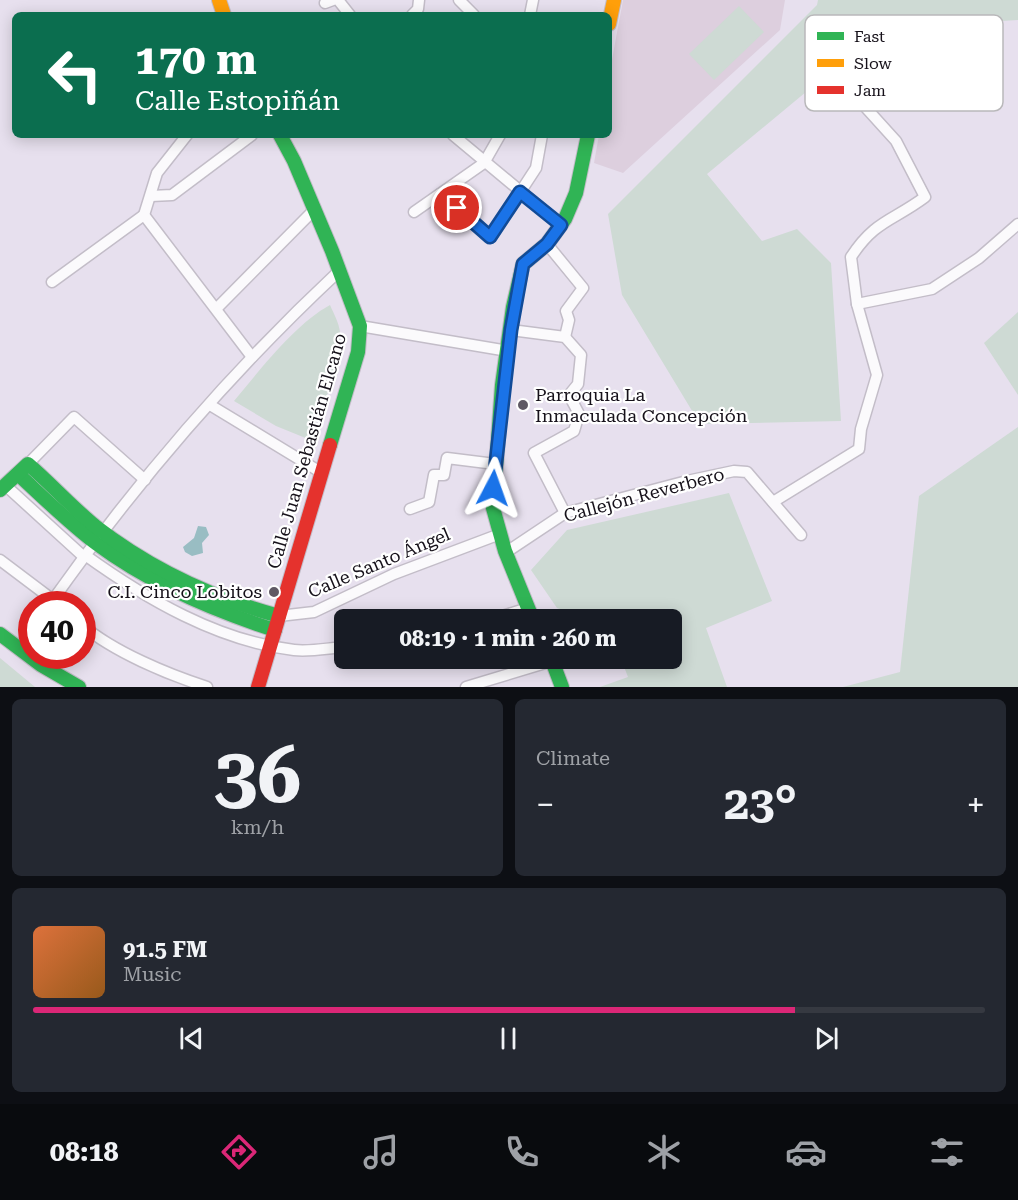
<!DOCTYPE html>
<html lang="en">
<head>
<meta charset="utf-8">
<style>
	:root { --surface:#171b24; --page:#242831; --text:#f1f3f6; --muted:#9ea1a6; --line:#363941; --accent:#db2777 }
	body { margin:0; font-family:"Roboto Serif",serif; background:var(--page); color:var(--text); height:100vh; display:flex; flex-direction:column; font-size:22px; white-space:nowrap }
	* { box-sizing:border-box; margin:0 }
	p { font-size:20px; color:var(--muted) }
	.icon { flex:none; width:33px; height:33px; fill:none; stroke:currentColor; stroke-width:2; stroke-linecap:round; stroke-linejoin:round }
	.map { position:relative; height:687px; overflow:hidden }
	.panel { display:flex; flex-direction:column; gap:12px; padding:12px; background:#0d0f14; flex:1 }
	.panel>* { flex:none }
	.top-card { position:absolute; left:12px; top:12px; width:600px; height:126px; border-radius:9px; box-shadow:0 3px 15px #0003; background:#0b6e4f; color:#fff; overflow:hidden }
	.speed { position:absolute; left:18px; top:591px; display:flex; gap:12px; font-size:30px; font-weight:700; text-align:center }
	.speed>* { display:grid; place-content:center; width:78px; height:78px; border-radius:50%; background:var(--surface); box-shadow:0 3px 15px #0003; line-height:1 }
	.speed .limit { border:9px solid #d22; background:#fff; color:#111 }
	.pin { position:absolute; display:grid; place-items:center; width:51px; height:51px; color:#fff; margin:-26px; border:3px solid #fff; border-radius:50%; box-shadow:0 2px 6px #0007 }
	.me { position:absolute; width:66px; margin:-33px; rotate:4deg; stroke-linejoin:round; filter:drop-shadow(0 0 4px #0008) }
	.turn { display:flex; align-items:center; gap:21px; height:126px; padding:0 24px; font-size:27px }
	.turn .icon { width:78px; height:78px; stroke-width:2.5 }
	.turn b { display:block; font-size:42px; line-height:51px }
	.big { font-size:45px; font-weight:700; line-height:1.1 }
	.panel .widget { flex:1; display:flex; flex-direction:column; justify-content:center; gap:9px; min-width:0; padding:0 21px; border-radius:9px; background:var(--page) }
	.panel .dial { align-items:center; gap:0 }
	.dial b { font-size:78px; line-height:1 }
	.song { display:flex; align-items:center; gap:18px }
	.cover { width:72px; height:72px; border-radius:9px; background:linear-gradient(135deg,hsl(20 70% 55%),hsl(30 70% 35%)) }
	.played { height:6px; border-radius:3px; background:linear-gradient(90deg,var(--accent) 80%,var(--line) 80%) }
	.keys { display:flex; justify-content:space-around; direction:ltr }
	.heat { display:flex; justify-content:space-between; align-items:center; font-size:33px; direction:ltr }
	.panel .tiles { flex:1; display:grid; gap:12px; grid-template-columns:1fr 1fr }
	.widget:last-child { grid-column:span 2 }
	.trip { position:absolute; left:334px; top:609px; width:348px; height:60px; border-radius:9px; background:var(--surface); box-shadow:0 3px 15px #0003; font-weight:700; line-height:60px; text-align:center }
	.tab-bar { display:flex; height:96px; justify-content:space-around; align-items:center; background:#090b0e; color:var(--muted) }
	.tab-bar .icon { width:42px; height:42px }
	.tab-bar .on { color:var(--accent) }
	.tab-bar b { font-size:27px; color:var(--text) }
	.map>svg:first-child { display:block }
</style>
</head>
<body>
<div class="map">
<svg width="1018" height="687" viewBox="0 0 1018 687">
	<rect width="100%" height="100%" fill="#e7e0ee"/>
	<!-- education -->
	<polygon fill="#ddcfde" points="623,0 785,0 780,30 623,173 594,163 599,135 609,135 609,76"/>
	<!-- green -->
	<g fill="#cedad4">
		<polygon points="818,0 1018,0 1018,20 883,28 707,174 762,241 797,229 831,263 841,421 700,424 622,295 608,214 817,5"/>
		<polygon points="739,6 764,32 714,80 689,54"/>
		<path d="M330 305C334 314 339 323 340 332 343 358 321 416 308 439L276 426 234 401C260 370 295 324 330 305Z"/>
		<polygon points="1018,312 1018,395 984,343"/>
		<polygon points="1018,427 1018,687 843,687 900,672 919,496"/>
		<polygon points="729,493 772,601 706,628 727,687 600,687 628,677 621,659 672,658 672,620 585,619 557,608 531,570 567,530"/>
		<polygon points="0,658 35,687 0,687"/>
	</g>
	<!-- water -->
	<polygon fill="#99bdc3" points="198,526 206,527 209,535 202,543 203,553 192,556 185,552 183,547 194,538"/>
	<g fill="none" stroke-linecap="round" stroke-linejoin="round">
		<!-- street casing -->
		<g stroke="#c3bdc8" stroke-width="13">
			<g id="street">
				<polyline points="338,0 350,15"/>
				<polyline points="459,0 474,15"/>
				<polyline points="325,3 333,0"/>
				<polyline points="412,15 418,9 419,0"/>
				<polyline points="530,15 533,0"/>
				<polyline points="453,135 561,225"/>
				<polyline points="440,194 491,237 536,168 542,135"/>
				<polyline points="151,196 172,195 252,135"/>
				<polyline points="414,212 484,163 500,135"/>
				<polyline points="144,215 252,357"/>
				<polyline points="144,215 157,173 187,135"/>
				<polyline points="547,244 583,288 566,311 569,320 565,337"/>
				<polyline points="52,282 144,215"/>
				<polyline points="857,304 932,289 979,258 1018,224"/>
				<polyline points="217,308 314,210"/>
				<polyline points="360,326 508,351"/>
				<polyline points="511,330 565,337 581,355 578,384 569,395 579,414 574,431 534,453 565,513"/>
				<polyline points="210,405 322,473"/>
				<polyline points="28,464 74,417 145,480"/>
				<polyline points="5,485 84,557"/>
				<path d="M773 502 859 449 861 429 877 375 857 304 851 257C875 220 893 221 925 197L896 141 829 67"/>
				<polyline points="410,509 429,502 434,475 444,475 447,458 495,464"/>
				<polyline points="505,553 565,513 687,481 734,471 747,472 801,535"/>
				<path d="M85 555C146 599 218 641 294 650 310 652 329 648 345 647"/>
				<polyline points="0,560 57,603"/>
				<path d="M50 604C134 485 231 372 338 272"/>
				<polyline points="279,616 314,612 394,574 500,534"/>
				<polyline points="490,620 528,608"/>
				<path d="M82 625C114 652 167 674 207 687"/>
				<polyline points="19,649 32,631"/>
				<polyline points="466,687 552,661"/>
			</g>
		</g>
		<!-- fast casing -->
		<g stroke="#c3bdc8" stroke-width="16">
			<g id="fast">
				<polyline points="280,135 294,161 332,251 360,326 358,352 330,445"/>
				<path d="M18 474C44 498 69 523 97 544 151 584 212 610 275 630"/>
				<path d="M0 490 28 464C51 484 72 507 95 526 150 569 213 598 279 616"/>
				<polyline points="533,620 505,551 493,508 502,385 513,307 523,264 547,244 565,219 576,193 588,135"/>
				<polyline points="0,634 41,665 79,687"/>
				<polyline points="551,658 562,687"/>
			</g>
		</g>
		<!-- slow casing -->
		<g stroke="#c3bdc8" stroke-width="16">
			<g id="slow">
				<polyline points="219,0 224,15"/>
				<polyline points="609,24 614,0"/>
			</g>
		</g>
		<!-- jam casing -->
		<g stroke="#c3bdc8" stroke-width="16">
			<polyline id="jam" points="258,687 330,445"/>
		</g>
		<!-- street -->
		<use href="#street" stroke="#fbfafc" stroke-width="10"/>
		<!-- fast -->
		<use href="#fast" stroke="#30b455" stroke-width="14"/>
		<!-- slow -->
		<use href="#slow" stroke="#ff9f0a" stroke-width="14"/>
		<!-- jam -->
		<use href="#jam" stroke="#e5322d" stroke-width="14"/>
	</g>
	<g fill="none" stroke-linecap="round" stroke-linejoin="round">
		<!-- route casing -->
		<g stroke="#114b97" stroke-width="15">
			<polyline id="route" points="457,208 490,237 520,192 561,225 547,244 523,264 511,330 493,488"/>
		</g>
		<!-- route -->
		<use href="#route" stroke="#1a73e8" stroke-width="10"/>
	</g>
	<!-- markers -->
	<g fill="#5f5964" stroke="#fff" stroke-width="2">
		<circle cx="523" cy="405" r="6"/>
		<circle cx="274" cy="592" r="6"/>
	</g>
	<g text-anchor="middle" stroke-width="4.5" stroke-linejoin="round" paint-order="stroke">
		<!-- poi labels -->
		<g font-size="18" fill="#16111a" stroke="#fff" text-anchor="start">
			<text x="535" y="401">Parroquia La<tspan x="535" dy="21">Inmaculada Concepción</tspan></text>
			<text x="262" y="598" text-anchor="end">C.I. Cinco Lobitos</text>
		</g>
		<!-- street labels -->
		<g font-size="18" fill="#16111a" stroke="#fff">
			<text transform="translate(307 451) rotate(-74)" y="6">Calle Juan Sebastián Elcano</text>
			<text transform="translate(644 495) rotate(-15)" y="6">Callejón Reverbero</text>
			<text transform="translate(379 563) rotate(-23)" y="6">Calle Santo Ángel</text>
		</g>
	</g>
	<!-- legend -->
	<rect x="805" y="15" width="198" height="96" rx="9" fill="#fff" stroke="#b9b8ba" stroke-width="1.5"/>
	<rect x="817" y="32" width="27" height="8" fill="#30b455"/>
	<rect x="817" y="59" width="27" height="8" fill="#ff9f0a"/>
	<rect x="817" y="86" width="27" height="8" fill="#e5322d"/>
	<g font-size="16" fill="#16111a">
		<text x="854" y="42">Fast</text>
		<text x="854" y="69">Slow</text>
		<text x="854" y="96">Jam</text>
	</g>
</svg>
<div class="speed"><div class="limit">40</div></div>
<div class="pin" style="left:457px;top:208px;background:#d93025"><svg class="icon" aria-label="arrive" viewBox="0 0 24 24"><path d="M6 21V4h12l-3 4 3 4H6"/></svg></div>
<svg class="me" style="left:493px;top:488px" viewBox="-20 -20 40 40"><path d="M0-17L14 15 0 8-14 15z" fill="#1a73e8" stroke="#fff" stroke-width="4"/></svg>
<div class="trip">08:19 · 1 min · 260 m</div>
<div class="top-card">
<div class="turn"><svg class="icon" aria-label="left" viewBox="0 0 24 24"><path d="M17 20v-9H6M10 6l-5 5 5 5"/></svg><div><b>170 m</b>Calle Estopiñán</div></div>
</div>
</div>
<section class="panel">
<div class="tiles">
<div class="widget dial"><b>36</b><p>km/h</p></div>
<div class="widget"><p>Climate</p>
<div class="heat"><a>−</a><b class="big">23°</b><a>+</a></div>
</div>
<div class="widget">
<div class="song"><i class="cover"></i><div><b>91.5 FM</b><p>Music</p></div></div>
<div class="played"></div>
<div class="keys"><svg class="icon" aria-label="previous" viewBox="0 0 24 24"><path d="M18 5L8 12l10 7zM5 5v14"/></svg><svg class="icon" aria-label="pause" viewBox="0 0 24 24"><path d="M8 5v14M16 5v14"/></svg><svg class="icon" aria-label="next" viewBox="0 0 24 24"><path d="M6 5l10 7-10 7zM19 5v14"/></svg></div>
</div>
</div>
</section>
<nav class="tab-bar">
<b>08:18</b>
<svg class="icon on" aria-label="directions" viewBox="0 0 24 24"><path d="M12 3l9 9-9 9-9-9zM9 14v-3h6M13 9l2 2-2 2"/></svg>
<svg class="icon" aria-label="music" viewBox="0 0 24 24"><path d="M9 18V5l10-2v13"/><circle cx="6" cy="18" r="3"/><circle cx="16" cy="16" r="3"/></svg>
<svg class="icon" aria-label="phone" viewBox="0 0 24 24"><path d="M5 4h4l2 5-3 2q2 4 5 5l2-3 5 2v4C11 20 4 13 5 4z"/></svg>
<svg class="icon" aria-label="climate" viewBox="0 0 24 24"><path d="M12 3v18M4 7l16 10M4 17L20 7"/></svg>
<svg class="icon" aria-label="car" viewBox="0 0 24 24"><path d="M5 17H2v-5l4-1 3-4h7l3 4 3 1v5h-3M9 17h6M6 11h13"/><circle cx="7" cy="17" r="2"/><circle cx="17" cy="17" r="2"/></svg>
<svg class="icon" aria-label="filters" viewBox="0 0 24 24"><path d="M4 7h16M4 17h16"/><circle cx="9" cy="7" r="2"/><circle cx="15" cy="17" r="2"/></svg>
</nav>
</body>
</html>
